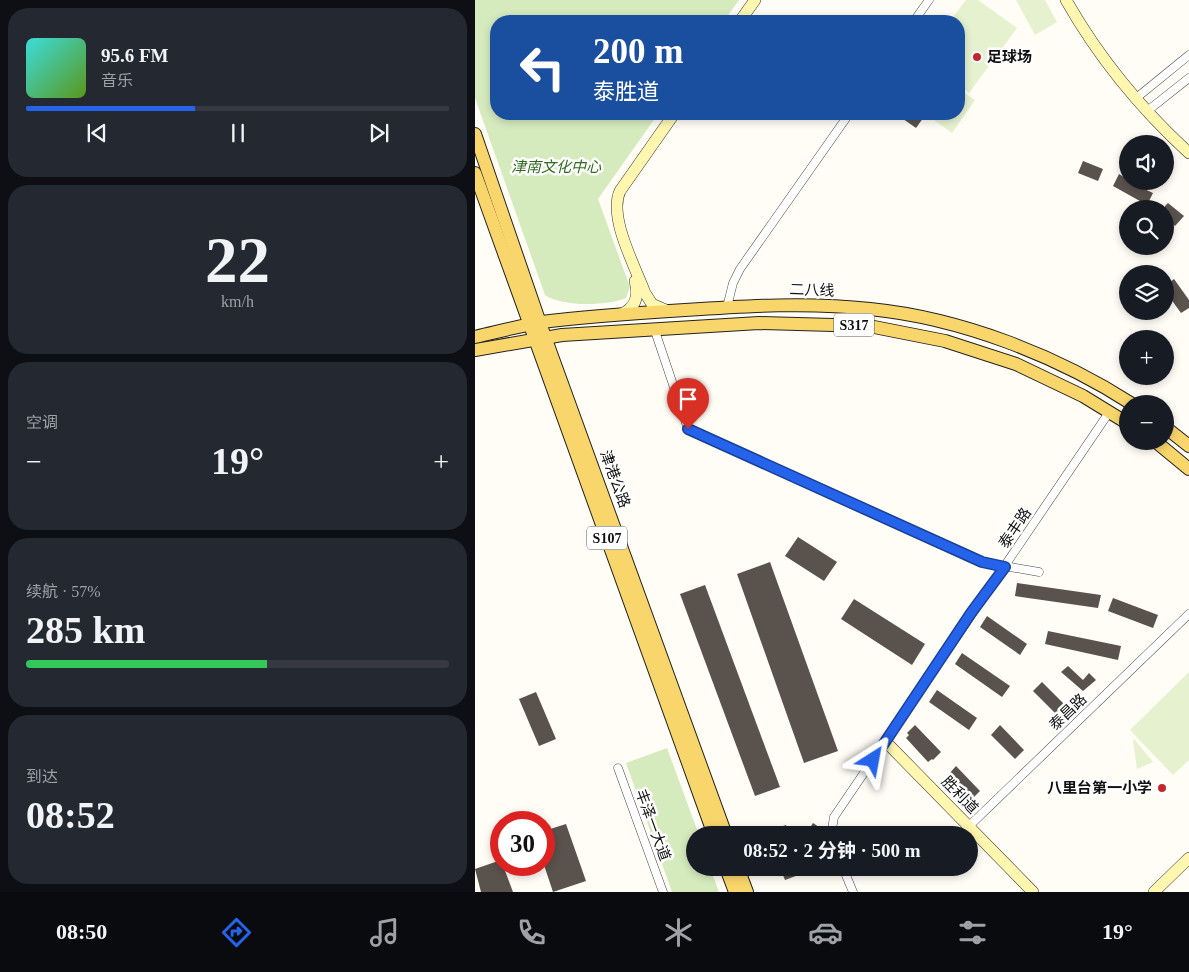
<!DOCTYPE html>
<html lang="zh">
<head>
<meta charset="utf-8">
<style>
	:root { --surface:#171b24; --page:#242831; --text:#f1f3f6; --muted:#9ea1a6; --line:#363941; --accent:#2563eb }
	body { margin:0; font-family:"Times New Roman","Noto Sans SC",serif; background:var(--page); color:var(--text); height:100vh; display:flex; flex-direction:column; font-size:19px; white-space:nowrap }
	* { box-sizing:border-box; margin:0 }
	p { font-size:16px; color:var(--muted) }
	.icon { flex:none; width:28px; height:28px; fill:none; stroke:currentColor; stroke-width:2; stroke-linecap:round; stroke-linejoin:round }
	.map { position:relative; flex:1; overflow:hidden }
	.side { display:flex; flex-direction:column; gap:8px; padding:8px; background:#0d0f14; width:475px }
	.side>* { flex:none }
	.banner { position:absolute; left:15px; top:15px; width:475px; height:105px; border-radius:20px; box-shadow:0 2px 8px #0003; background:#1a4fa0; color:#fff; overflow:hidden }
	.buttons { position:absolute; left:644px; top:135px; display:grid; gap:10px }
	.buttons a { display:grid; place-items:center; width:55px; height:55px; border-radius:50%; background:var(--surface); box-shadow:0 2px 8px #0003; font-size:25px }
	.speed { position:absolute; left:15px; top:811px; display:flex; gap:10px; font-size:25px; font-weight:700; text-align:center }
	.speed>* { display:grid; place-content:center; width:65px; height:65px; border-radius:50%; background:var(--surface); box-shadow:0 2px 8px #0003; line-height:1 }
	.speed .limit { border:8px solid #d22; background:#fff; color:#111 }
	.pin { position:absolute; display:grid; place-items:center; width:42px; height:42px; color:#fff; margin:-51px -21px; border-radius:50% 50% 50% 0; rotate:-45deg; box-shadow:0 0 5px #0007 }
	.pin .icon { rotate:45deg }
	.me { position:absolute; width:55px; margin:-28px; rotate:34deg; stroke-linejoin:round; filter:drop-shadow(0 0 4px #0008) }
	.turn { display:flex; align-items:center; gap:18px; height:105px; padding:0 20px; font-size:22px }
	.turn .icon { width:65px; height:65px; stroke-width:2.5 }
	.turn b { display:block; font-size:35px; line-height:42px }
	.big { font-size:38px; font-weight:700; line-height:1.1 }
	.side .widget { flex:1; display:flex; flex-direction:column; justify-content:center; gap:8px; min-width:0; padding:0 18px; border-radius:20px; background:var(--page) }
	.side .dial { align-items:center; gap:0 }
	.dial b { font-size:65px; line-height:1 }
	.song { display:flex; align-items:center; gap:15px }
	.cover { width:60px; height:60px; border-radius:8px; background:linear-gradient(135deg,hsl(180 70% 55%),hsl(90 70% 35%)) }
	.played { height:5px; border-radius:2px; background:linear-gradient(90deg,var(--accent) 40%,var(--line) 40%) }
	.keys { display:flex; justify-content:space-around; direction:ltr }
	.heat { display:flex; justify-content:space-between; align-items:center; font-size:28px; direction:ltr }
	.charge { height:8px; border-radius:4px; background:linear-gradient(90deg,#34c759 57%,var(--line) 0) }
	.trip { position:absolute; left:211px; top:826px; width:292px; height:50px; border-radius:25px; background:var(--surface); box-shadow:0 2px 8px #0003; font-weight:700; line-height:50px; text-align:center }
	.tabs { display:flex; height:80px; justify-content:space-around; align-items:center; background:#090b0e; color:var(--muted) }
	.tabs .icon { width:35px; height:35px }
	.tabs .current { color:var(--accent) }
	.tabs b { font-size:22px; color:var(--text) }
	main { display:flex; flex:1; min-height:0 }
	.map>svg:first-child { display:block }
</style>
</head>
<body>
<main>
<section class="side">
<div class="widget">
<div class="song"><i class="cover"></i><div><b>95.6 FM</b><p>音乐</p></div></div>
<div class="played"></div>
<div class="keys"><svg class="icon" aria-label="previous" viewBox="0 0 24 24"><path d="M18 5L8 12l10 7zM5 5v14"/></svg><svg class="icon" aria-label="pause" viewBox="0 0 24 24"><path d="M8 5v14M16 5v14"/></svg><svg class="icon" aria-label="next" viewBox="0 0 24 24"><path d="M6 5l10 7-10 7zM19 5v14"/></svg></div>
</div>
<div class="widget dial"><b>22</b><p>km/h</p></div>
<div class="widget"><p>空调</p>
<div class="heat"><a>−</a><b class="big">19°</b><a>+</a></div>
</div>
<div class="widget"><p>续航 · 57%</p><b class="big">285 km</b><div class="charge"></div></div>
<div class="widget"><p>到达</p><b class="big">08:52</b></div>
</section>
<div class="map">
<svg width="714" height="892" viewBox="0 0 714 892">
	<rect width="100%" height="100%" fill="#fffdf5"/>
	<!-- green -->
	<g fill="#d5ebbd">
		<path d="M0 0H264L249 21H21V114H183L123 199 155 287 151 298C133 306 86 307 70 295L0 98Z"/>
		<polygon points="192,748 224,835 220,835 220,868 235,868 244,892 197,892 151,763"/>
	</g>
	<!-- pitch -->
	<g fill="#e6f2cf">
		<polygon points="491,0 503,0 542,28 494,93 484,85 484,21 475,21"/>
		<polygon points="541,0 570,0 582,22 560,35"/>
		<polygon points="484,89 500,100 477,133 459,120 463,114 484,114"/>
		<polygon points="714,672 714,760 698,775 655,730"/>
		<polygon points="659,739 678,762 662,769 658,741"/>
	</g>
	<!-- building -->
	<g fill="#5a524d">
		<polygon points="421,114 451,114 441,128"/>
		<polygon points="608,161 628,169 623,181 603,173"/>
		<polygon points="644,174 652,179 652,181 678,193 672,205 638,186"/>
		<polygon points="693,203 709,216 700,226 690,218 690,206"/>
		<polygon points="699,279 714,300 714,308 706,313 690,291 690,286"/>
		<polygon points="323,537 362,562 349,581 310,556"/>
		<polygon points="295,562 363,751 329,763 262,574"/>
		<polygon points="542,583 626,595 623,608 540,596"/>
		<polygon points="230,585 305,787 280,796 205,594"/>
		<polygon points="638,598 683,615 678,628 633,611"/>
		<polygon points="379,599 450,644 437,665 366,619"/>
		<polygon points="512,616 552,644 545,655 505,627"/>
		<polygon points="573,631 646,646 643,660 570,644"/>
		<polygon points="487,653 535,686 527,697 480,664"/>
		<polygon points="593,666 608,680 614,673 621,680 608,691 586,672"/>
		<polygon points="567,682 592,707 583,716 558,691"/>
		<polygon points="462,690 502,718 494,730 454,702"/>
		<polygon points="61,692 81,739 64,746 44,699"/>
		<polygon points="440,725 466,752 458,760 457,759 453,762 431,738 434,735 432,733"/>
		<polygon points="525,725 549,750 540,759 516,735"/>
		<polygon points="481,766 505,791 497,799 473,775"/>
		<polygon points="338,823 347,829 343,835 330,835"/>
		<polygon points="91,824 111,881 78,892 69,865 69,831"/>
		<polygon points="311,825 315,835 286,835 285,834"/>
		<polygon points="26,860 38,892 6,892 0,869"/>
		<polygon points="305,868 327,868 329,873 310,880"/>
	</g>
	<g fill="none" stroke-linecap="round" stroke-linejoin="round">
		<!-- street casing -->
		<g stroke="#444" stroke-width="9">
			<g id="street">
				<polyline points="439,21 454,0"/>
				<polyline points="660,99 714,55"/>
				<polyline points="671,112 714,78"/>
				<polyline points="252,307 258,283 265,269 374,114"/>
				<polyline points="180,331 213,429 507,562 564,572"/>
				<polyline points="143,768 188,892"/>
				<polyline points="490,830 714,614"/>
				<polyline points="356,835 359,817 635,411"/>
				<polyline points="368,868 378,892"/>
			</g>
		</g>
		<!-- secondary casing -->
		<g stroke="#333" stroke-width="12">
			<g id="secondary">
				<path d="M591 0C624 58 665 108 714 153"/>
				<polyline points="265,21 280,0"/>
				<path d="M193 311 177 304 170 293C160 266 133 217 145 191L199 114"/>
				<path d="M146 314C161 308 164 296 160 281"/>
				<polyline points="411,742 558,892"/>
				<polyline points="679,892 714,858"/>
			</g>
		</g>
		<!-- primary casing -->
		<g stroke="#222" stroke-width="14">
			<g id="primary">
				<polyline points="0,134 65,323 251,835"/>
				<polyline points="0,173 239,835"/>
				<path d="M0 337C22 332 44 326 67 322 114 316 162 313 210 310 272 306 334 302 395 309 485 318 581 355 657 404"/>
				<polyline points="0,350 87,335 284,323 394,326 470,341 541,364 608,396 652,423"/>
				<polyline points="690,427 714,446"/>
				<polyline points="680,441 714,469"/>
				<polyline points="251,868 260,892"/>
				<polyline points="263,868 272,892"/>
			</g>
		</g>
		<!-- street -->
		<use href="#street" stroke="#fff" stroke-width="8"/>
		<!-- secondary -->
		<use href="#secondary" stroke="#fff6b0" stroke-width="11"/>
		<!-- primary -->
		<use href="#primary" stroke="#f9d66b" stroke-width="12"/>
	</g>
	<g fill="none" stroke-linecap="round" stroke-linejoin="round">
		<!-- route casing -->
		<g stroke="#184099" stroke-width="12">
			<polyline id="route" points="213,429 507,562 530,567 496,613 398,760"/>
		</g>
		<!-- route -->
		<use href="#route" stroke="#2563eb" stroke-width="9"/>
	</g>
	<!-- markers -->
	<g fill="#c4262e" stroke="#fff" stroke-width="2">
		<circle cx="502" cy="57" r="5"/>
		<circle cx="687" cy="788" r="5"/>
	</g>
	<g text-anchor="middle" stroke-width="5" stroke-linejoin="round" paint-order="stroke">
		<!-- shield labels -->
		<g fill="#fff" stroke="#585858" stroke-width="1">
			<rect x="359" y="313.5" width="40" height="23" rx="4"/>
			<rect x="112" y="526.5" width="40" height="23" rx="4"/>
		</g>
		<g font-size="14" font-weight="bold" fill="#111">
			<text x="379" y="330">S317</text>
			<text x="132" y="543">S107</text>
		</g>
		<!-- poi labels -->
		<g font-size="15" font-weight="bold" fill="#111" stroke="#fff" text-anchor="start">
			<text x="512" y="62">足球场</text>
			<text x="677" y="793" text-anchor="end">八里台第一小学</text>
		</g>
		<!-- park labels -->
		<g font-size="15" font-style="italic" fill="#2f6b1f" stroke="#fff">
			<text x="81" y="172">津南文化中心</text>
		</g>
		<!-- street labels -->
		<g font-size="15" fill="#111" stroke="#fff">
			<text transform="translate(337 290) rotate(2)" y="5">二八线</text>
			<text transform="translate(140 479) rotate(70)" y="5">津港公路</text>
			<text transform="translate(540 528) rotate(-56)" y="5">泰丰路</text>
			<text transform="translate(593 712) rotate(-44)" y="5">泰昌路</text>
			<text transform="translate(485 795) rotate(46)" y="5">胜利道</text>
			<text transform="translate(178 825) rotate(70)" y="5">丰泽一大道</text>
		</g>
	</g>
</svg>
<div class="buttons">
<a><svg class="icon" aria-label="sound" viewBox="0 0 24 24"><path d="M4 9h4l5-4v14l-5-4H4zM17 9q2 3 0 6"/></svg></a>
<a><svg class="icon" aria-label="search" viewBox="0 0 24 24"><circle cx="10" cy="10" r="6"/><path d="M15 15l6 6"/></svg></a>
<a><svg class="icon" aria-label="layers" viewBox="0 0 24 24"><path d="M12 4l9 5-9 5-9-5zM3 14l9 5 9-5"/></svg></a>
<a>+</a>
<a>−</a>
</div>
<div class="speed"><div class="limit">30</div></div>
<div class="pin" style="left:213px;top:429px;background:#d93025"><svg class="icon" aria-label="arrive" viewBox="0 0 24 24"><path d="M6 21V4h12l-3 4 3 4H6"/></svg></div>
<svg class="me" style="left:398px;top:760px" viewBox="-20 -20 40 40"><path d="M0-17L14 15 0 8-14 15z" fill="#2563eb" stroke="#fff" stroke-width="4"/></svg>
<div class="trip">08:52 · 2 分钟 · 500 m</div>
<div class="banner">
<div class="turn"><svg class="icon" aria-label="left" viewBox="0 0 24 24"><path d="M17 20v-9H6M10 6l-5 5 5 5"/></svg><div><b>200 m</b>泰胜道</div></div>
</div>
</div>
</main>
<nav class="tabs">
<b>08:50</b>
<svg class="icon current" aria-label="directions" viewBox="0 0 24 24"><path d="M12 3l9 9-9 9-9-9zM9 14v-3h6M13 9l2 2-2 2"/></svg>
<svg class="icon" aria-label="music" viewBox="0 0 24 24"><path d="M9 18V5l10-2v13"/><circle cx="6" cy="18" r="3"/><circle cx="16" cy="16" r="3"/></svg>
<svg class="icon" aria-label="phone" viewBox="0 0 24 24"><path d="M5 4h4l2 5-3 2q2 4 5 5l2-3 5 2v4C11 20 4 13 5 4z"/></svg>
<svg class="icon" aria-label="climate" viewBox="0 0 24 24"><path d="M12 3v18M4 7l16 10M4 17L20 7"/></svg>
<svg class="icon" aria-label="car" viewBox="0 0 24 24"><path d="M5 17H2v-5l4-1 3-4h7l3 4 3 1v5h-3M9 17h6M6 11h13"/><circle cx="7" cy="17" r="2"/><circle cx="17" cy="17" r="2"/></svg>
<svg class="icon" aria-label="filters" viewBox="0 0 24 24"><path d="M4 7h16M4 17h16"/><circle cx="9" cy="7" r="2"/><circle cx="15" cy="17" r="2"/></svg>
<b>19°</b>
</nav>
</body>
</html>
